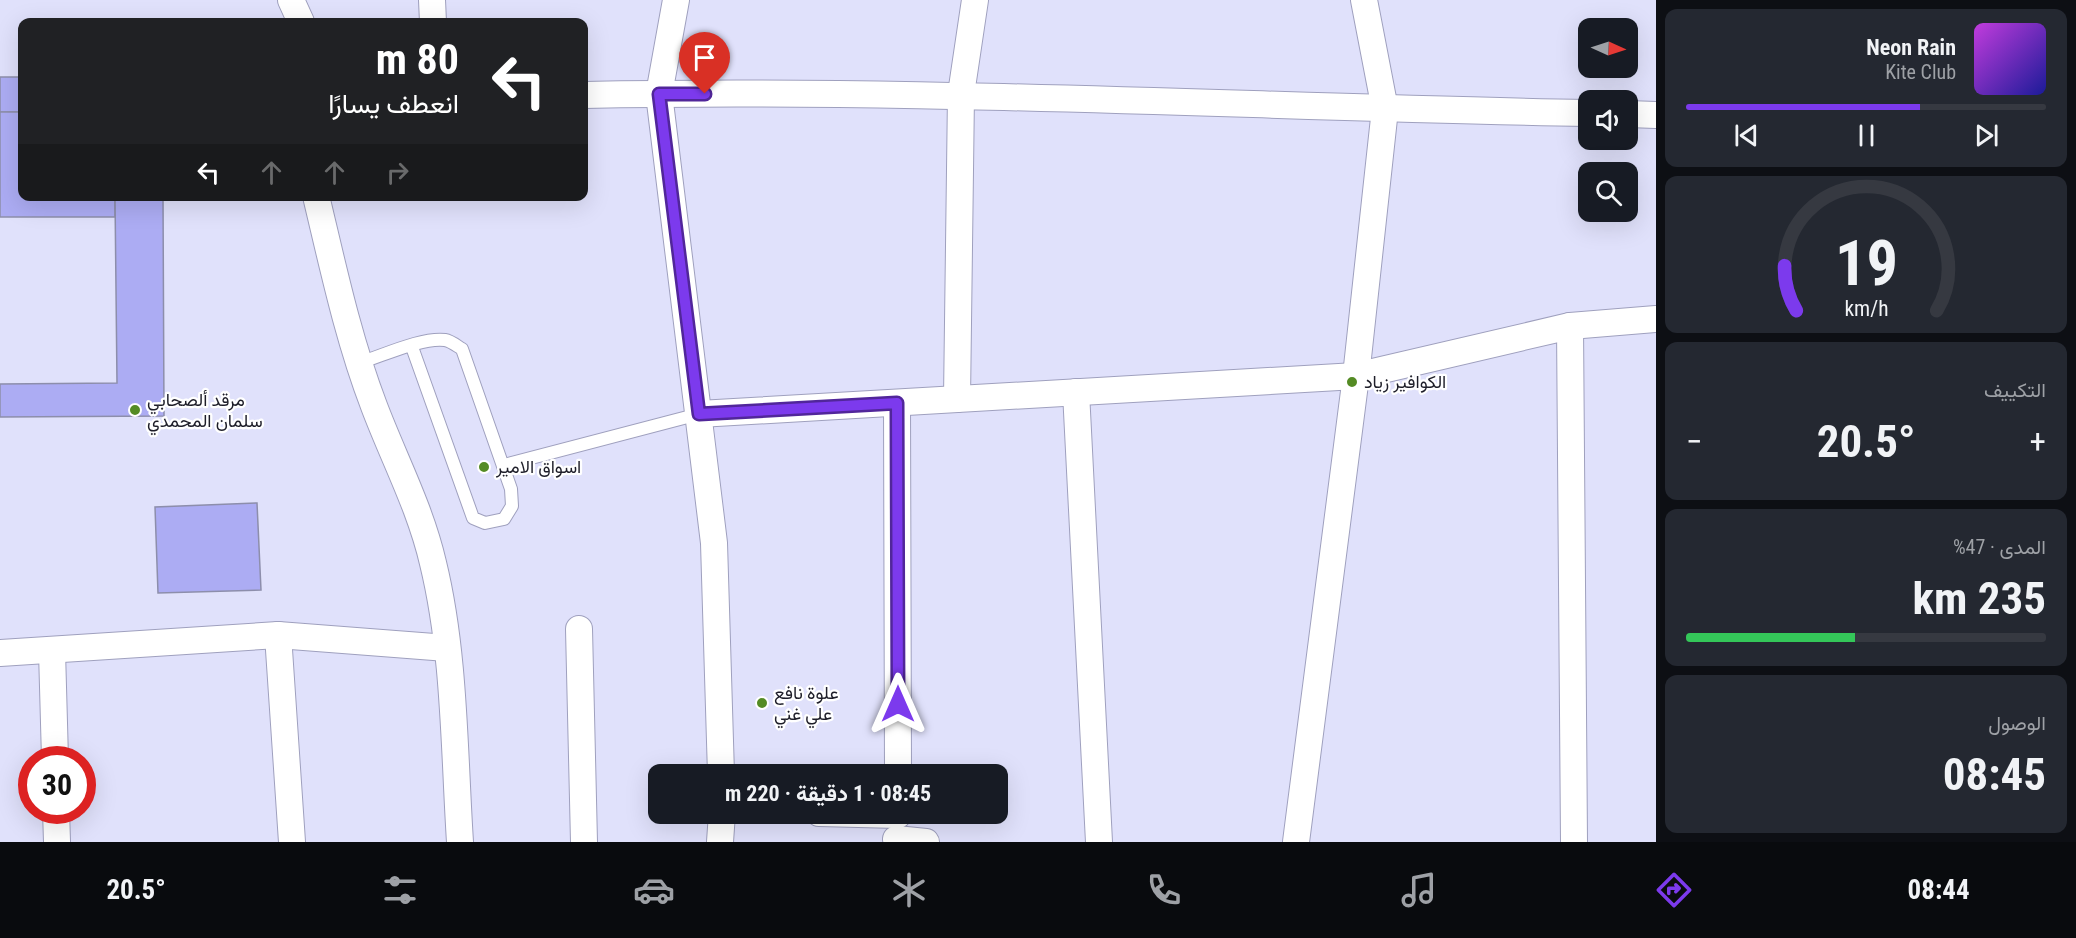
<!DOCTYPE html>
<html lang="ar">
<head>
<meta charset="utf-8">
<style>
	:root { --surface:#171b24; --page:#242831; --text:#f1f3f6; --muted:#9ea1a6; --line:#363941; --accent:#7c3aed }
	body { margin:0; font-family:"Roboto Condensed",Vazirmatn,sans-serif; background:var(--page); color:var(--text); direction:rtl; height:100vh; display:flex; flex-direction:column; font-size:22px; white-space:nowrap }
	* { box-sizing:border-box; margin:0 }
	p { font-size:20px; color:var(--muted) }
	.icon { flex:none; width:33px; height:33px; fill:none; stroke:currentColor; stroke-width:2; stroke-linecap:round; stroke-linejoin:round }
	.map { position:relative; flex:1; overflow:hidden; direction:ltr }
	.sheet { display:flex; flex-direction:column; gap:9px; padding:9px; background:#0d0f14; width:420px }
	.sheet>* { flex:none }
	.top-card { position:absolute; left:18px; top:18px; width:570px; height:183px; border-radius:12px; box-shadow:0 6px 24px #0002; direction:rtl; background:#202124; color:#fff; overflow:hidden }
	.needle { width:39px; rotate:93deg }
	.buttons { position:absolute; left:1578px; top:18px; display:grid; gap:12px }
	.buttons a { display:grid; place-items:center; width:60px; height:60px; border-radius:12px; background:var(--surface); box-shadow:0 6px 24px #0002; font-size:30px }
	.speed { position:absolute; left:18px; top:746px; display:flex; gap:12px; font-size:30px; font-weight:700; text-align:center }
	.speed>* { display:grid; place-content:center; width:78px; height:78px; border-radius:50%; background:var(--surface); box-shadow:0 6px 24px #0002; line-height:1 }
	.speed .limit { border:9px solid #d22; background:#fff; color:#111 }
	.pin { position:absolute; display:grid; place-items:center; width:51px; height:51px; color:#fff; margin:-62px -26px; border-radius:50% 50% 50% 0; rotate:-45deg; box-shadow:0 0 6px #0007 }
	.pin .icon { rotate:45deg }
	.me { position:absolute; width:66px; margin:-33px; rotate:0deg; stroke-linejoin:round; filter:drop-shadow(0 0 4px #0008) }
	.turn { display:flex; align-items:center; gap:21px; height:126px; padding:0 30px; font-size:27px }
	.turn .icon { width:78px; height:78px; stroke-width:2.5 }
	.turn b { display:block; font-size:42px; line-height:51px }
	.lanes { display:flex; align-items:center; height:57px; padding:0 30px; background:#0003; justify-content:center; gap:30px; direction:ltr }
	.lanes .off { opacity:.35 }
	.big { font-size:45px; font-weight:700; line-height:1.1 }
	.sheet .card { flex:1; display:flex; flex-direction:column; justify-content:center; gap:9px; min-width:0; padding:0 21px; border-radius:12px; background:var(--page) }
	.sheet .dial { align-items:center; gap:0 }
	.dial svg { height:156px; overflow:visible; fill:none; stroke:var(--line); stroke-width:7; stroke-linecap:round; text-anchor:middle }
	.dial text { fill:var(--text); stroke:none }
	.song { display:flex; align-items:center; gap:18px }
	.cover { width:72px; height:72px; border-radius:9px; background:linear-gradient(135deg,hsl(290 70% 55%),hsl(240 70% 35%)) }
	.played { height:6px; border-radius:3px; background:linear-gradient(90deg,var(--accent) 65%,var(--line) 65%) }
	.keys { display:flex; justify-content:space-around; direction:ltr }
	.heat { display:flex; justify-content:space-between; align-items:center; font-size:33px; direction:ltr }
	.charge { height:9px; border-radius:4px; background:linear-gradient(90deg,#34c759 47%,var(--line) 0) }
	.trip { position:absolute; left:648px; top:764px; width:360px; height:60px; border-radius:12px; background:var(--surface); box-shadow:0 6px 24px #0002; font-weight:700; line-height:60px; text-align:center; direction:rtl }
	.tab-bar { display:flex; height:96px; justify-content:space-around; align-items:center; background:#090b0e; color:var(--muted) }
	.tab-bar .icon { width:42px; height:42px }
	.tab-bar .current { color:var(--accent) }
	.tab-bar b { font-size:27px; color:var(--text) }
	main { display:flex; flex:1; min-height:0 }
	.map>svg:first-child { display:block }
</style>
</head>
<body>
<main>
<section class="sheet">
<div class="card">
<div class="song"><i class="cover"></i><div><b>Neon Rain</b><p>Kite Club</p></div></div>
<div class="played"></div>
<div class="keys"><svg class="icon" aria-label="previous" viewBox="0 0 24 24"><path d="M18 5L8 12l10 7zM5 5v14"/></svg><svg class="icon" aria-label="pause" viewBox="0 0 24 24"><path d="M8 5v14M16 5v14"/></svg><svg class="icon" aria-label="next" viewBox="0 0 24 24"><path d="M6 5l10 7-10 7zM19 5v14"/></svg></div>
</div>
<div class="card dial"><svg viewBox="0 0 100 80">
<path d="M14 69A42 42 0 1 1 86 69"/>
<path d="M14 69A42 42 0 0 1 8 46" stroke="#7c3aed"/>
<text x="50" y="56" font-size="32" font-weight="700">19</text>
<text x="50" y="72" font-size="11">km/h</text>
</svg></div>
<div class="card"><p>التكييف</p>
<div class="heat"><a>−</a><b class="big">20.5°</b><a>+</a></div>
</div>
<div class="card"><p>المدى · 47%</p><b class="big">235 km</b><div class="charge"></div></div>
<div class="card"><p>الوصول</p><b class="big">08:45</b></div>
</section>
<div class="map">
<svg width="1656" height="842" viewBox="0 0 1656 842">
	<rect width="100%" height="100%" fill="#e0e1fb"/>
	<!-- building -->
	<g fill="#acacf3" stroke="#8d8eab" stroke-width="1.5">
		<rect x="0" y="77" width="22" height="35"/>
		<polygon points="0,112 22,112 22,196 115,196 115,217 0,217"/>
		<polygon points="115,196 163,196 164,416 0,417 0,384 117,383"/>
		<polygon points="257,503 261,590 158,593 155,507"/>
	</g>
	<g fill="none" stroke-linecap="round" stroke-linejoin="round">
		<!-- lane casing -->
		<g stroke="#9fa0be" stroke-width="14">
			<g id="lane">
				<path d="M359 363C382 356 422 337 445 340 451 341 457 346 462 349L511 489 512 506 504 519 485 523 473 518 412 347"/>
				<polyline points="504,465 699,414"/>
			</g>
		</g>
		<!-- street casing -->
		<g stroke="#9fa0be" stroke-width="28">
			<g id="street">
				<polyline points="291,0 301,22"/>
				<polyline points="432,0 433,22"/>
				<polyline points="676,0 659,94 714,543 721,774"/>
				<path d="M584 95C919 88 1253 107 1588 113"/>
				<polyline points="1628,114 1656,115"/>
				<path d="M316 196C333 267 348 338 374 406 394 459 420 507 433 563 455 653 454 750 460 842"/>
				<polyline points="1570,326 1574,842"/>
				<polyline points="1076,392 1099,842"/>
				<polyline points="957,399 961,94 975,0"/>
				<polyline points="897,403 898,774"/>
				<polyline points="699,414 1356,376 1570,326 1656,319"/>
				<polyline points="579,629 584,842"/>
				<polyline points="278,635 292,842"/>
				<polyline points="52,651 55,759"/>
				<polyline points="0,653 278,635 447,648"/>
				<polyline points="56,810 57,842"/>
				<polyline points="819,813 898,815"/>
				<polyline points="896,839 926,842"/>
				<polyline points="720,842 722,813"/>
				<polyline points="1296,842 1356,376 1385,109 1364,0"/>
			</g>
		</g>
		<!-- lane -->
		<use href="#lane" stroke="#fff" stroke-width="12"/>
		<!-- street -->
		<use href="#street" stroke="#fff" stroke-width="26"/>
	</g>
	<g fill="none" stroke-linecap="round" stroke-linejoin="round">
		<!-- route casing -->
		<g stroke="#51269a" stroke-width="15">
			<polyline id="route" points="705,94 659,94 699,414 897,403 898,704"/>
		</g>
		<!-- route -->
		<use href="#route" stroke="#7c3aed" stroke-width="10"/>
	</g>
	<!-- markers -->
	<g fill="#548b24" stroke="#fff" stroke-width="2">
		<circle cx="1352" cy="382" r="6"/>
		<circle cx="135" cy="410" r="6"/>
		<circle cx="484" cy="467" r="6"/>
		<circle cx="762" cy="703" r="6"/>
	</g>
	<g text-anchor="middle" stroke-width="4.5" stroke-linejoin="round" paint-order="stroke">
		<!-- poi labels -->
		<g font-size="18" fill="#1e1e29" stroke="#fff" text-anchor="start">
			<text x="1364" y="388">الكوافير زياد</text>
			<text x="147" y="406">مرقد ألصحابي<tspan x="147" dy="21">سلمان المحمدي</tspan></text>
			<text x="496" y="473">اسواق الامير</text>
			<text x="774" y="699">علوة نافع<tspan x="774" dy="21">علي غني</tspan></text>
		</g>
	</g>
</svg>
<div class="buttons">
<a><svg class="needle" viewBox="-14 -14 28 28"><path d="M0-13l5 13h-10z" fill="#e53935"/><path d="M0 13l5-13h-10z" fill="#9ea1a6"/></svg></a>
<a><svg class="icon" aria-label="sound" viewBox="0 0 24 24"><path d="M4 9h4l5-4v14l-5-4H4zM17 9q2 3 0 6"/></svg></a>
<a><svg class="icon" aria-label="search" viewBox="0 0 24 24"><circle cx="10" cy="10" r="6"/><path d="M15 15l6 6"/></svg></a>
</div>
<div class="speed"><div class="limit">30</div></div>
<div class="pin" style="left:705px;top:94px;background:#d93025"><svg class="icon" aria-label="arrive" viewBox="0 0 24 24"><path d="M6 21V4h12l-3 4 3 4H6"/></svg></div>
<svg class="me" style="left:898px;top:704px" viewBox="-20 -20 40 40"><path d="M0-17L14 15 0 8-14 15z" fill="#7c3aed" stroke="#fff" stroke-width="4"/></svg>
<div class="trip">08:45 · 1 دقيقة · 220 m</div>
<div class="top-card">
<div class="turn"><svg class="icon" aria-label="left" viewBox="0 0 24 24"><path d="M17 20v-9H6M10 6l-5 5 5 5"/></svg><div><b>80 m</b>انعطف يسارًا</div></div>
<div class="lanes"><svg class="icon" aria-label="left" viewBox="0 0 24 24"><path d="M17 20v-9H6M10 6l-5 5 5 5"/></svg><svg class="icon off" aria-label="ahead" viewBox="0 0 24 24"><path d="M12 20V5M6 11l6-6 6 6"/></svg><svg class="icon off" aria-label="ahead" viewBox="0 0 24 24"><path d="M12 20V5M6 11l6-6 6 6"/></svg><svg class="icon off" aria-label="right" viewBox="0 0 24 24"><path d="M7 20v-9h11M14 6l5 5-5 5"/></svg></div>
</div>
</div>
</main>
<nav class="tab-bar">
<b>08:44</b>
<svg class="icon current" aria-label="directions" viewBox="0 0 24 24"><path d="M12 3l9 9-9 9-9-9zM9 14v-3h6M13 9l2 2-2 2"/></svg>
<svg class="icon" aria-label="music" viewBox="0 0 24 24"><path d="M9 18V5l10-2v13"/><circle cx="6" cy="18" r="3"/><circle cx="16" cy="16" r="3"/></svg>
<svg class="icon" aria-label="phone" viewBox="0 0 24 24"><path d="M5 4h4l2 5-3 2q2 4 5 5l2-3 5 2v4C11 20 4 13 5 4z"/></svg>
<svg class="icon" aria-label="climate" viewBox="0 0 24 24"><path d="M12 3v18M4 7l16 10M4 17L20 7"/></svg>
<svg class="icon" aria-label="car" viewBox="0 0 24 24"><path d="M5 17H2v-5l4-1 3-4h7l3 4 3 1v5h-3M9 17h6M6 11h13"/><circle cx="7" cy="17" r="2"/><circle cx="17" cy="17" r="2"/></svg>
<svg class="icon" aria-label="filters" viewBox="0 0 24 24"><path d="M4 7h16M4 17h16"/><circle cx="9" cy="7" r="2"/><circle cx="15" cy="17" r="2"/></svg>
<b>20.5°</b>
</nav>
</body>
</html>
